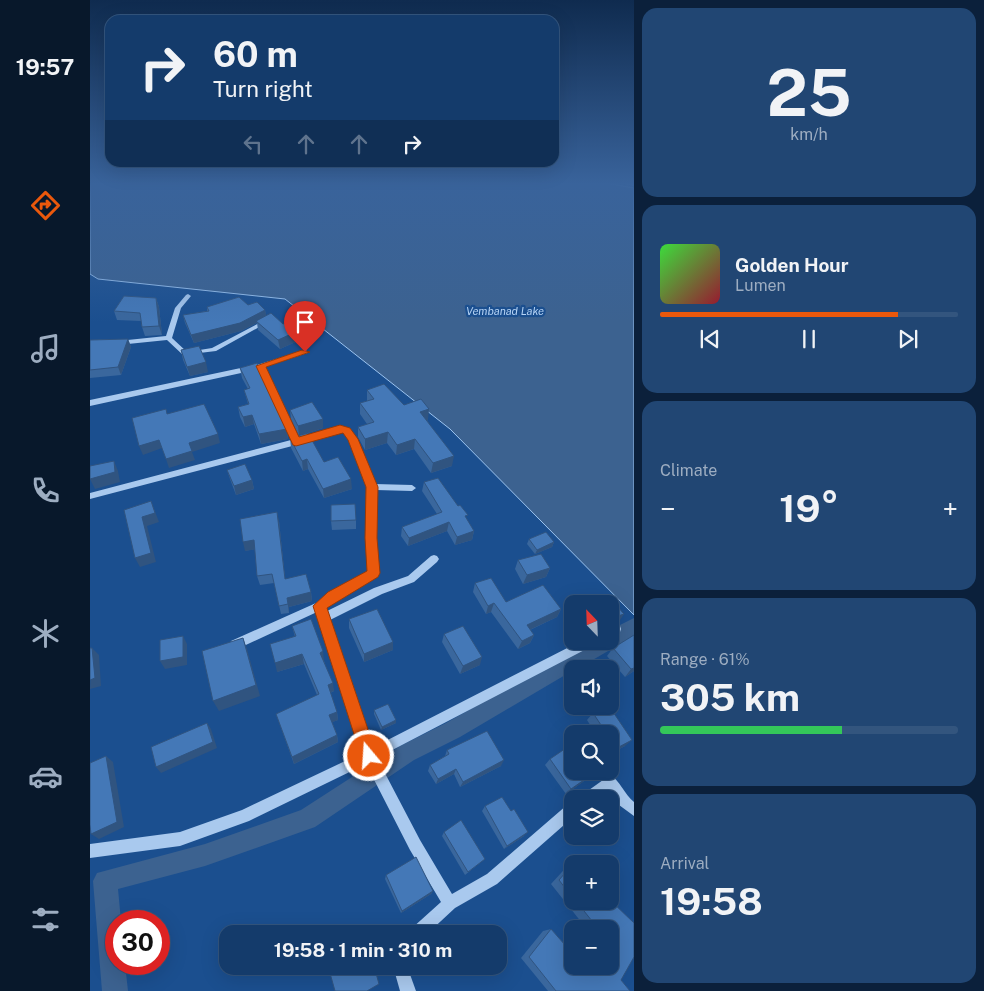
<!DOCTYPE html>
<html lang="en">
<head>
<meta charset="utf-8">
<style>
	:root { --surface:#143b6b; --page:#214673; --text:#f1f3f6; --muted:#9dadc1; --line:#33557e; --accent:#ea580c }
	body { margin:0; font-family:"Public Sans",sans-serif; background:var(--page); color:var(--text); height:100vh; display:flex; flex-direction:column; font-size:19px; white-space:nowrap }
	* { box-sizing:border-box; margin:0 }
	p { font-size:16px; color:var(--muted) }
	.icon { flex:none; width:28px; height:28px; fill:none; stroke:currentColor; stroke-width:2; stroke-linecap:round; stroke-linejoin:round }
	.map { position:relative; flex:1; overflow:hidden }
	.side { display:flex; flex-direction:column; gap:8px; padding:8px; background:#0b203b; width:350px }
	.side>* { flex:none }
	.guide { position:absolute; left:15px; top:15px; width:454px; height:152px; border-radius:15px; box-shadow:0 5px 20px #0002,0 0 0 1px var(--line); background:#143b6b; color:var(--text); overflow:hidden }
	.needle { width:32px; rotate:337deg }
	.fabs { position:absolute; left:474px; top:595px; display:grid; gap:10px }
	.fabs a { display:grid; place-items:center; width:55px; height:55px; border-radius:10px; background:var(--surface); box-shadow:0 5px 20px #0002,0 0 0 1px var(--line); font-size:25px }
	.speed { position:absolute; left:15px; top:910px; display:flex; gap:10px; font-size:25px; font-weight:700; text-align:center }
	.speed>* { display:grid; place-content:center; width:65px; height:65px; border-radius:50%; background:var(--surface); box-shadow:0 5px 20px #0002,0 0 0 1px var(--line); line-height:1 }
	.speed .limit { border:8px solid #d22; background:#fff; color:#111 }
	.pin { position:absolute; display:grid; place-items:center; width:42px; height:42px; color:#fff; margin:-51px -21px; border-radius:50% 50% 50% 0; rotate:-45deg; box-shadow:0 0 5px #0007 }
	.pin .icon { rotate:45deg }
	.me { position:absolute; width:55px; margin:-28px; rotate:342deg; stroke-linejoin:round; filter:drop-shadow(0 0 4px #0008) }
	.turn { display:flex; align-items:center; gap:18px; height:105px; padding:0 25px; font-size:22px }
	.turn .icon { width:65px; height:65px; stroke-width:2.5 }
	.turn b { display:block; font-size:35px; line-height:42px }
	.lanes { display:flex; align-items:center; height:48px; padding:0 25px; background:#0003; justify-content:center; gap:25px; direction:ltr }
	.lanes .off { opacity:.35 }
	.big { font-size:38px; font-weight:700; line-height:1.1 }
	.side .tile { flex:1; display:flex; flex-direction:column; justify-content:center; gap:8px; min-width:0; padding:0 18px; border-radius:15px; background:var(--page) }
	.side .dial { align-items:center; gap:0 }
	.dial b { font-size:65px; line-height:1 }
	.song { display:flex; align-items:center; gap:15px }
	.cover { width:60px; height:60px; border-radius:8px; background:linear-gradient(135deg,hsl(120 70% 55%),hsl(350 70% 35%)) }
	.played { height:5px; border-radius:2px; background:linear-gradient(90deg,var(--accent) 80%,var(--line) 80%) }
	.keys { display:flex; justify-content:space-around; direction:ltr }
	.heat { display:flex; justify-content:space-between; align-items:center; font-size:28px; direction:ltr }
	.charge { height:8px; border-radius:4px; background:linear-gradient(90deg,#34c759 61%,var(--line) 0) }
	.trip { position:absolute; left:129px; top:925px; width:288px; height:50px; border-radius:15px; background:var(--surface); box-shadow:0 5px 20px #0002,0 0 0 1px var(--line); font-weight:700; line-height:50px; text-align:center }
	main { display:flex; flex:1; min-height:0 }
	.tabs { display:flex; flex-direction:column; width:90px; justify-content:space-around; align-items:center; background:#08182b; color:var(--muted) }
	.tabs .icon { width:35px; height:35px }
	.tabs .active { color:var(--accent) }
	.tabs b { font-size:22px; color:var(--text) }
	.map>svg:first-child { display:block }
</style>
</head>
<body>
<main>
<nav class="tabs">
<b>19:57</b>
<svg class="icon active" aria-label="directions" viewBox="0 0 24 24"><path d="M12 3l9 9-9 9-9-9zM9 14v-3h6M13 9l2 2-2 2"/></svg>
<svg class="icon" aria-label="music" viewBox="0 0 24 24"><path d="M9 18V5l10-2v13"/><circle cx="6" cy="18" r="3"/><circle cx="16" cy="16" r="3"/></svg>
<svg class="icon" aria-label="phone" viewBox="0 0 24 24"><path d="M5 4h4l2 5-3 2q2 4 5 5l2-3 5 2v4C11 20 4 13 5 4z"/></svg>
<svg class="icon" aria-label="climate" viewBox="0 0 24 24"><path d="M12 3v18M4 7l16 10M4 17L20 7"/></svg>
<svg class="icon" aria-label="car" viewBox="0 0 24 24"><path d="M5 17H2v-5l4-1 3-4h7l3 4 3 1v5h-3M9 17h6M6 11h13"/><circle cx="7" cy="17" r="2"/><circle cx="17" cy="17" r="2"/></svg>
<svg class="icon" aria-label="filters" viewBox="0 0 24 24"><path d="M4 7h16M4 17h16"/><circle cx="9" cy="7" r="2"/><circle cx="15" cy="17" r="2"/></svg>
</nav>
<div class="map">
<svg width="544" height="991" viewBox="0 0 544 991">
	<rect width="100%" height="100%" fill="#1b4f8f"/>
	<!-- water -->
	<polygon fill="#3c6290" stroke="#9cc4f0" points="0,183 516,183 544,188 544,615 360,429 195,299 8,279 0,274"/>
	<g fill="none" stroke-linecap="round" stroke-linejoin="round">
		<!-- canal -->
		<polygon fill="#3c6290" fill-rule="evenodd" points="544,618 544,636 487,669 482,669 482,671 370,737 324,760 225,827 115,866 28,889 31,921 26,921 26,964 35,964 38,991 12,991 3,881 7,873 115,844 211,810 310,746 356,723 501,641 520,641 520,630"/>
		<!-- minor -->
		<g fill="#a9c9ee" fill-rule="evenodd">
			<polygon points="531,183 544,184 544,186"/>
			<polygon points="98,294 101,296 91,308 82,338 97,352 122,348 175,320 179,320 180,321 126,351 93,355 77,340 28,345 25,343 28,341 76,336 85,308 96,295"/>
			<polygon points="215,350 217,351 217,353 175,367 208,438 249,426 259,428 267,439 285,484 322,485 326,488 322,491 286,490 286,538 289,573 287,576 247,599 236,608 237,611 284,588 318,576 341,556 344,555 347,556 349,559 347,562 324,582 292,594 240,620 282,748 491,641 507,641 506,644 287,758 330,840 362,894 397,874 477,805 482,804 482,818 407,884 365,908 337,934 319,934 321,929 351,902 320,850 276,764 159,821 90,846 0,858 0,844 90,832 152,810 272,753 227,612 145,650 141,649 140,645 141,641 226,603 239,593 279,571 276,538 278,487 259,440 254,432 249,432 206,445 0,499 0,493 201,440 169,369 0,406 0,400 170,364"/>
			<polygon points="526,624 530,626 531,629 530,632 520,637 520,627"/>
			<path d="M520 775C529 779 535 795 544 802V816L529 805 518 790 507 799H490L492 795Z"/>
			<polygon points="303,966 317,966 326,991 310,991"/>
		</g>
	</g>
	<!-- wall -->
	<g fill="#3a679d">
		<polygon points="66,298 69,307 72,335 55,336 52,327 51,321 27,320 24,311"/>
		<polygon points="158,305 175,310 176,315 210,340 190,349 168,330 167,323 151,331 104,343 95,323 93,315 117,311 117,307"/>
		<polygon points="38,339 41,347 31,375 0,378 0,340"/>
		<polygon points="91,350 118,372 100,376 93,360"/>
		<polygon points="150,368 197,429 198,439 171,444 164,424 155,427 150,417 148,407 158,404 154,390 158,389 152,378"/>
		<polygon points="277,390 314,405 338,420 337,420 362,466 341,473 324,449 306,455 297,443 275,450 268,437 268,427 277,424 270,414 270,403 277,401"/>
		<polygon points="200,410 233,419 233,428 209,436 201,419"/>
		<polygon points="200,438 234,462 262,489 234,498 218,469 213,471 201,448"/>
		<polygon points="137,470 162,480 164,489 146,495 140,479"/>
		<polygon points="334,482 377,520 384,531 382,540 365,545 357,531 318,546 311,536 312,527 347,514 332,491"/>
		<polygon points="266,520 266,529 242,530 241,521"/>
		<polygon points="189,521 195,579 221,592 222,601 199,607 199,613 191,614 184,583 170,585 167,576 165,549 155,551"/>
		<polygon points="439,539 464,542 462,547 445,554 437,544"/>
		<polygon points="428,560 460,568 456,577 433,584 425,569"/>
		<polygon points="385,583 416,602 471,609 467,617 440,630 444,635 440,643 428,649 401,612 396,614 383,592"/>
		<polygon points="259,619 303,642 303,650 274,662 259,628"/>
		<polygon points="202,626 234,661 244,691 240,693 247,712 248,720 242,722 247,735 248,742 204,764 189,722 227,695 214,664 187,672 205,637"/>
		<polygon points="354,634 390,665 370,674 352,642"/>
		<polygon points="544,635 544,671 535,677 517,656 523,648"/>
		<polygon points="284,710 306,720 306,723 291,730 284,714"/>
		<polygon points="503,713 535,746 520,754 520,734 506,734 497,720"/>
		<polygon points="357,750 411,766 370,787 364,774 346,784 338,771 340,765 355,756"/>
		<polygon points="460,759 507,771 501,776 476,794 455,765"/>
		<polygon points="395,806 434,836 414,849 392,811"/>
		<polygon points="354,832 391,862 375,875 352,836"/>
		<polygon points="491,856 497,864 482,864 482,901 520,901 531,980 540,991 458,991 431,958 453,931 461,929 477,947 482,938 482,966 520,929 489,929 492,923 461,884 482,861"/>
		<polygon points="296,875 343,891 341,894 311,913 295,879"/>
	</g>
	<!-- shaded-wall -->
	<g fill="#305480">
		<polygon points="66,298 69,307 72,335 69,326"/>
		<polygon points="175,310 177,318 166,321 167,323 151,331 104,343 101,335"/>
		<polygon points="210,330 210,340 190,349 188,340"/>
		<polygon points="38,339 41,347 31,375 28,367"/>
		<polygon points="116,362 118,372 100,376 97,367"/>
		<polygon points="339,409 338,420 329,423 330,412"/>
		<polygon points="162,415 164,424 155,427 153,417"/>
		<polygon points="233,419 233,428 209,436 208,426"/>
		<polygon points="197,429 198,439 171,444 169,434"/>
		<polygon points="298,432 297,443 275,450 275,439"/>
		<polygon points="128,434 130,443 102,452 105,460 79,468 76,459 99,443"/>
		<polygon points="325,439 324,449 306,455 307,445"/>
		<polygon points="69,440 72,448 53,455 49,446"/>
		<polygon points="364,456 362,466 341,473 343,463"/>
		<polygon points="217,459 218,469 213,471 212,461"/>
		<polygon points="24,461 28,471 30,482 5,489 0,479"/>
		<polygon points="261,479 262,489 234,498 233,489"/>
		<polygon points="162,480 164,489 146,495 144,486"/>
		<polygon points="61,501 69,522 57,526 66,562 50,567 45,558 52,517"/>
		<polygon points="187,512 189,521 196,588 195,579"/>
		<polygon points="359,522 357,531 318,546 319,538"/>
		<polygon points="384,531 382,540 365,545 367,537"/>
		<polygon points="164,540 167,549 155,551 153,542"/>
		<polygon points="464,542 462,547 445,554 447,550"/>
		<polygon points="460,568 456,577 433,584 437,575"/>
		<polygon points="221,592 222,601 199,607 199,613 197,598"/>
		<polygon points="404,603 401,612 396,614 398,606"/>
		<polygon points="471,609 467,617 433,633 437,625"/>
		<polygon points="534,614 528,623 520,625 525,617"/>
		<polygon points="444,635 440,643 428,649 432,641"/>
		<polygon points="93,636 97,644 97,665 75,669 70,661"/>
		<polygon points="153,638 157,649 170,696 129,711 123,701"/>
		<polygon points="303,642 303,650 274,662 274,654"/>
		<polygon points="2,648 9,655 11,686 0,689"/>
		<polygon points="233,651 234,661 231,662 230,653"/>
		<polygon points="212,654 214,664 187,672 185,663"/>
		<polygon points="392,657 390,665 370,674 373,666"/>
		<polygon points="544,668 544,671 535,677 541,669"/>
		<polygon points="243,683 244,691 239,693 238,685"/>
		<polygon points="247,712 248,720 240,723 239,715"/>
		<polygon points="306,720 306,723 291,730 292,727"/>
		<polygon points="117,723 121,729 127,748 71,773 66,767"/>
		<polygon points="247,735 248,742 204,764 202,757"/>
		<polygon points="542,740 535,746 520,754 527,748"/>
		<polygon points="16,756 23,762 34,827 9,839 1,834"/>
		<polygon points="414,760 411,766 370,787 373,782"/>
		<polygon points="366,769 364,774 346,784 348,779"/>
		<polygon points="507,771 501,776 476,794 481,789"/>
		<polygon points="438,832 434,836 414,849 417,846"/>
		<polygon points="343,891 341,894 311,913 312,911"/>
	</g>
	<!-- building -->
	<g fill="#4478b7" stroke="#305480">
		<polygon points="34,296 66,298 69,326 52,327 50,313 24,311"/>
		<polygon points="149,297 158,305 167,302 175,310 150,323 101,335 93,315 119,311 117,307"/>
		<polygon points="181,313 193,324 199,322 210,330 188,340 166,321"/>
		<polygon points="38,339 28,367 0,370 0,340"/>
		<polygon points="109,346 116,362 97,367 91,350"/>
		<polygon points="167,363 197,429 169,434 162,415 153,417 148,407 159,404 154,390 160,388 150,368"/>
		<polygon points="294,384 314,405 331,399 339,409 330,412 364,456 343,463 325,439 307,445 298,432 275,439 268,427 284,422 270,403 284,399 277,390"/>
		<polygon points="222,402 233,419 208,426 200,410"/>
		<polygon points="114,404 128,434 99,443 102,451 76,459 69,440 49,446 42,418 76,409 77,414"/>
		<polygon points="218,433 234,462 248,457 261,479 233,489 217,459 212,461 200,438"/>
		<polygon points="24,461 25,472 0,479 0,466"/>
		<polygon points="155,464 162,480 144,486 137,470"/>
		<polygon points="348,478 368,506 370,505 378,515 375,516 384,531 367,537 359,522 319,538 312,527 352,512 334,482"/>
		<polygon points="61,501 65,513 52,517 61,553 45,558 34,510"/>
		<polygon points="265,504 266,520 241,521 241,505"/>
		<polygon points="187,512 195,579 216,574 221,592 197,598 198,604 189,606 182,574 167,576 164,540 153,542 150,519"/>
		<polygon points="456,532 464,542 447,550 439,539"/>
		<polygon points="451,554 460,568 437,575 428,560"/>
		<polygon points="401,578 416,602 453,585 471,609 437,625 444,635 432,641 404,603 398,606 385,583"/>
		<polygon points="518,596 534,614 525,617 522,622 520,620 520,604 507,604 505,602"/>
		<polygon points="287,609 303,642 274,654 259,619"/>
		<polygon points="221,619 233,651 230,653 243,683 238,685 247,712 239,715 247,735 202,757 186,714 229,694 212,654 185,663 180,644 206,636 202,626"/>
		<polygon points="373,626 392,657 373,666 354,634"/>
		<polygon points="544,635 544,668 541,669 523,648"/>
		<polygon points="93,636 93,657 70,661 70,640"/>
		<polygon points="153,638 166,685 123,701 112,651"/>
		<polygon points="0,648 2,648 5,678 0,680"/>
		<polygon points="298,704 306,720 292,727 284,710"/>
		<polygon points="518,706 519,706 542,740 527,748 520,738 520,734 517,734 503,713"/>
		<polygon points="117,723 123,742 66,767 61,747"/>
		<polygon points="397,731 414,760 373,782 366,769 348,779 340,765 359,754 357,750"/>
		<polygon points="482,744 482,771 507,771 481,789 460,759"/>
		<polygon points="16,756 27,822 1,834 0,825 0,763"/>
		<polygon points="412,797 421,811 424,809 438,832 417,846 395,806"/>
		<polygon points="371,820 395,859 378,872 354,832"/>
		<polygon points="491,856 497,864 484,864"/>
		<polygon points="326,857 343,891 312,911 296,875"/>
		<polygon points="482,865 482,897 469,880"/>
		<polygon points="520,900 544,923 544,957 531,980 540,991 466,991 439,957 461,929 482,953 482,952 482,966 520,966 520,929 497,929 502,921 486,901 520,901"/>
		<polygon points="238,966 284,966 289,984 277,991 245,991"/>
	</g>
	<!-- sky -->
	<linearGradient id="sky" x2="0" y2="1"><stop stop-color="#0f2b4f"/><stop offset="0.57" stop-color="#39639b"/><stop offset="1" stop-color="#39639b" stop-opacity="0"/></linearGradient>
	<rect width="544" height="322" fill="url(#sky)"/>
	<!-- route -->
	<polygon fill="#ea580c" stroke="#983908" points="212,350 220,352 176,367 209,437 250,425 260,428 268,439 288,487 287,538 290,573 288,577 237,608 287,756 285,761 279,764 274,761 271,756 223,606 238,592 277,571 275,538 276,487 258,440 253,433 206,446 203,445 166,366"/>
	<g text-anchor="middle" stroke-width="4.5" stroke-linejoin="round" paint-order="stroke">
		<!-- far-water labels -->
		<g font-size="11" font-style="italic" fill="#b5d3f5" stroke="#1b4f8f">
			<text x="415" y="315">Vembanad Lake</text>
		</g>
	</g>
</svg>
<div class="fabs">
<a><svg class="needle" viewBox="-14 -14 28 28"><path d="M0-13l5 13h-10z" fill="#e53935"/><path d="M0 13l5-13h-10z" fill="#9dadc1"/></svg></a>
<a><svg class="icon" aria-label="sound" viewBox="0 0 24 24"><path d="M4 9h4l5-4v14l-5-4H4zM17 9q2 3 0 6"/></svg></a>
<a><svg class="icon" aria-label="search" viewBox="0 0 24 24"><circle cx="10" cy="10" r="6"/><path d="M15 15l6 6"/></svg></a>
<a><svg class="icon" aria-label="layers" viewBox="0 0 24 24"><path d="M12 4l9 5-9 5-9-5zM3 14l9 5 9-5"/></svg></a>
<a>+</a>
<a>−</a>
</div>
<div class="speed"><div class="limit">30</div></div>
<div class="pin" style="left:215px;top:352px;background:#d93025"><svg class="icon" aria-label="arrive" viewBox="0 0 24 24"><path d="M6 21V4h12l-3 4 3 4H6"/></svg></div>
<svg class="me" style="left:279px;top:756px" viewBox="-20 -20 40 40"><circle r="17" fill="#ea580c" stroke="#fff" stroke-width="3"/><path d="M0-11L8 9 0 5-8 9z" fill="#fff"/></svg>
<div class="trip">19:58 · 1 min · 310 m</div>
<div class="guide">
<div class="turn"><svg class="icon" aria-label="right" viewBox="0 0 24 24"><path d="M7 20v-9h11M14 6l5 5-5 5"/></svg><div><b>60 m</b>Turn right</div></div>
<div class="lanes"><svg class="icon off" aria-label="left" viewBox="0 0 24 24"><path d="M17 20v-9H6M10 6l-5 5 5 5"/></svg><svg class="icon off" aria-label="ahead" viewBox="0 0 24 24"><path d="M12 20V5M6 11l6-6 6 6"/></svg><svg class="icon off" aria-label="ahead" viewBox="0 0 24 24"><path d="M12 20V5M6 11l6-6 6 6"/></svg><svg class="icon" aria-label="right" viewBox="0 0 24 24"><path d="M7 20v-9h11M14 6l5 5-5 5"/></svg></div>
</div>
</div>
<section class="side">
<div class="tile dial"><b>25</b><p>km/h</p></div>
<div class="tile">
<div class="song"><i class="cover"></i><div><b>Golden Hour</b><p>Lumen</p></div></div>
<div class="played"></div>
<div class="keys"><svg class="icon" aria-label="previous" viewBox="0 0 24 24"><path d="M18 5L8 12l10 7zM5 5v14"/></svg><svg class="icon" aria-label="pause" viewBox="0 0 24 24"><path d="M8 5v14M16 5v14"/></svg><svg class="icon" aria-label="next" viewBox="0 0 24 24"><path d="M6 5l10 7-10 7zM19 5v14"/></svg></div>
</div>
<div class="tile"><p>Climate</p>
<div class="heat"><a>−</a><b class="big">19°</b><a>+</a></div>
</div>
<div class="tile"><p>Range · 61%</p><b class="big">305 km</b><div class="charge"></div></div>
<div class="tile"><p>Arrival</p><b class="big">19:58</b></div>
</section>
</main>
</body>
</html>
